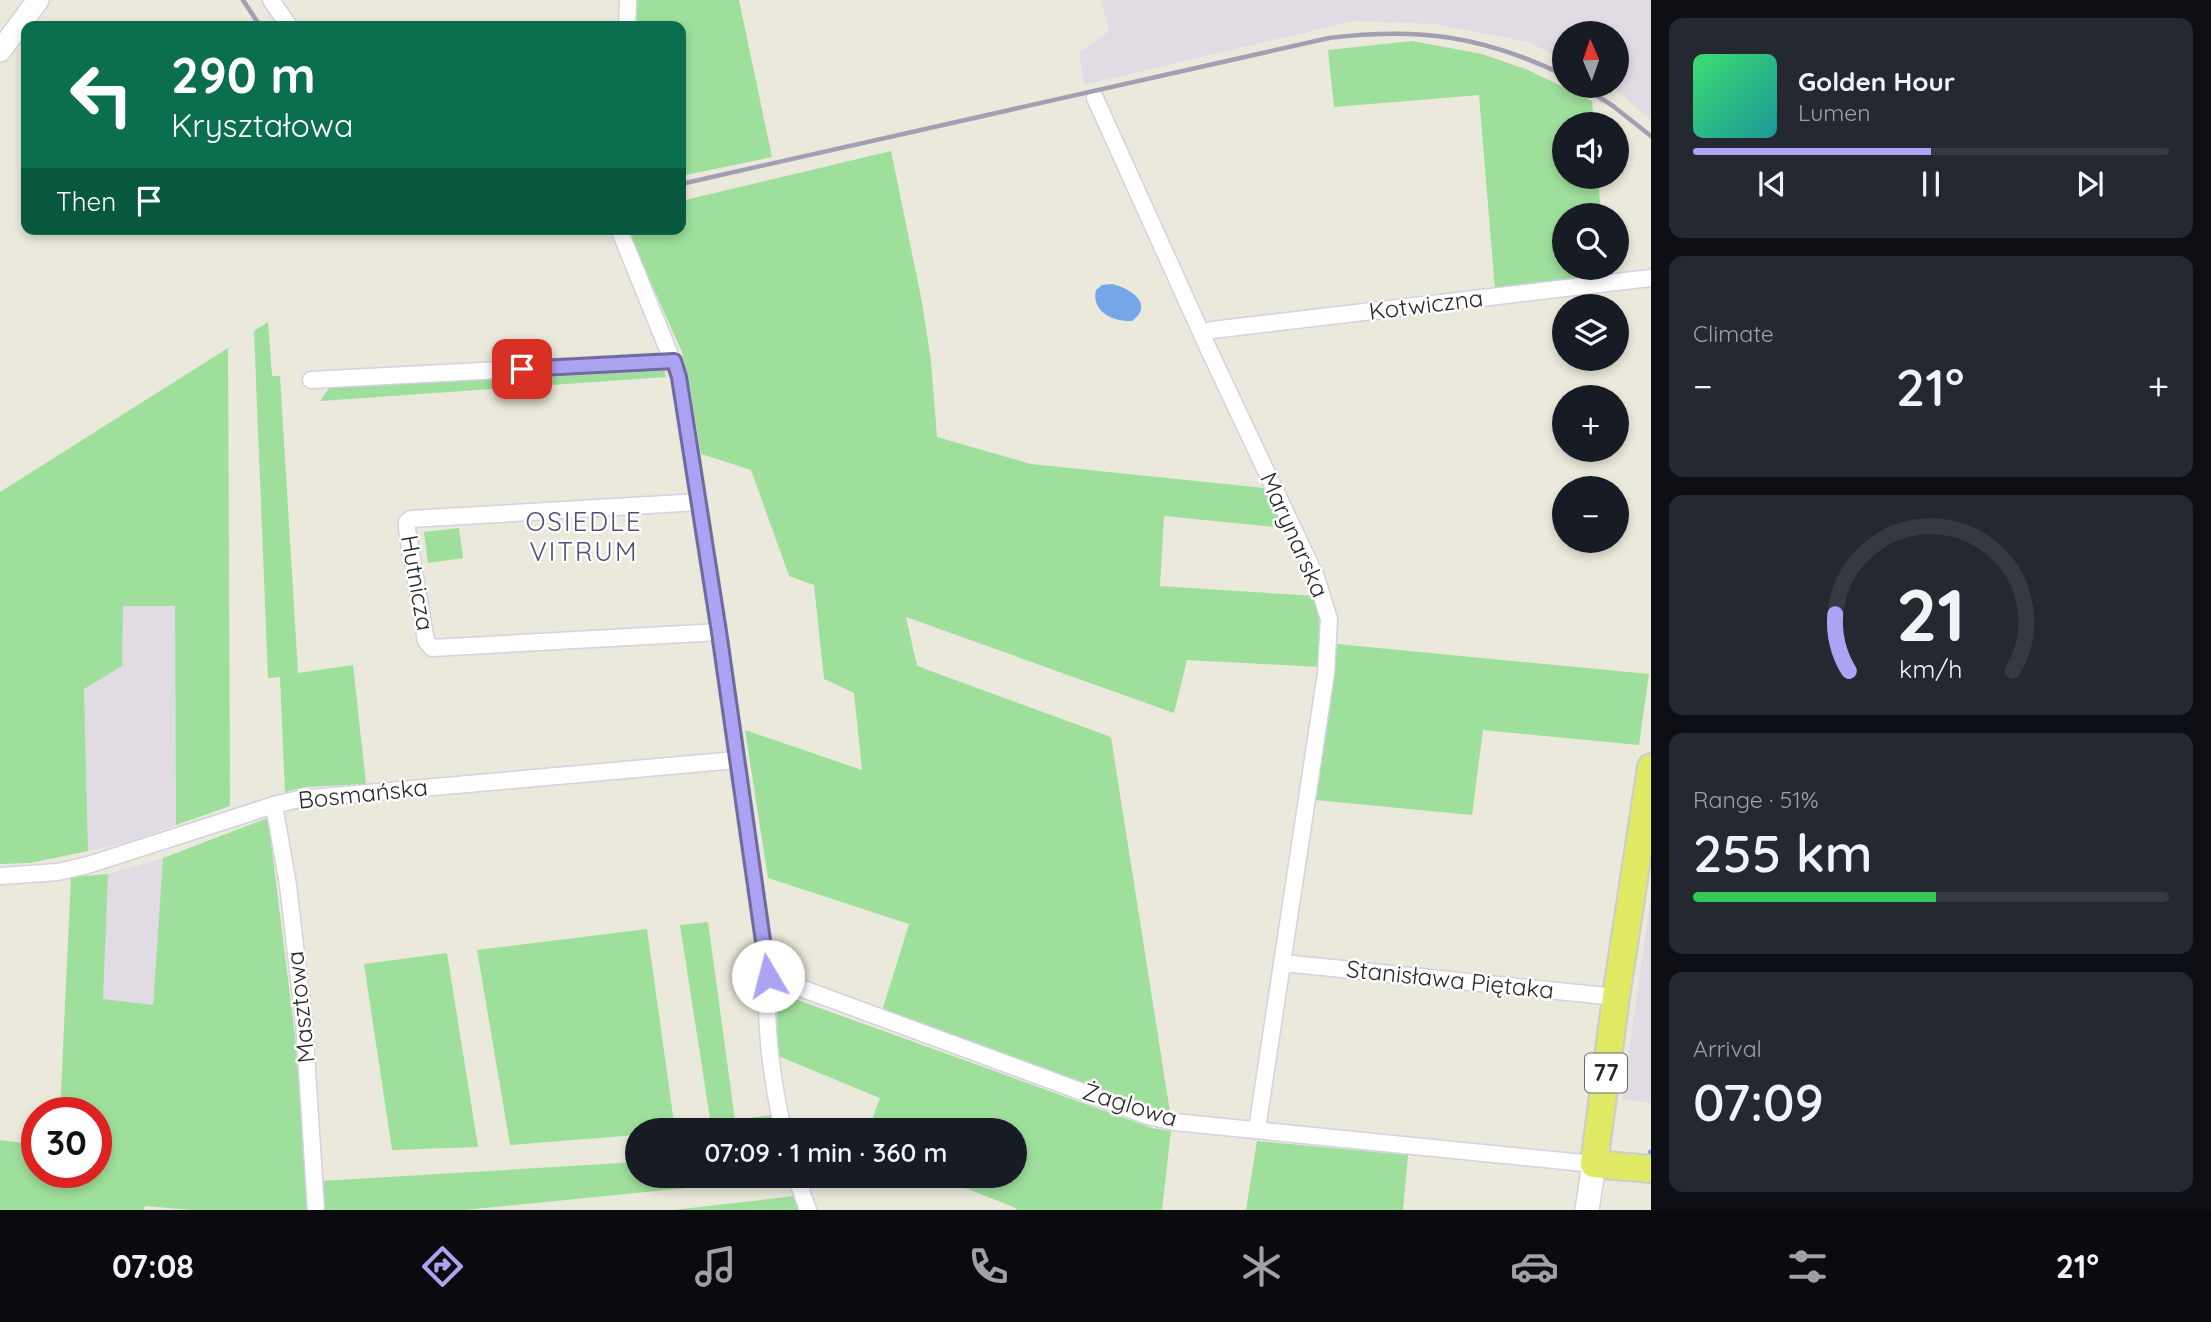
<!DOCTYPE html>
<html lang="en">
<head>
<meta charset="utf-8">
<style>
	:root { --surface:#171b24; --page:#242831; --text:#f1f3f6; --muted:#9ea1a6; --line:#363941; --accent:#aca4f3 }
	body { margin:0; font-family:Quicksand,sans-serif; background:var(--page); color:var(--text); height:100vh; display:flex; flex-direction:column; font-size:26px; white-space:nowrap }
	* { box-sizing:border-box; margin:0 }
	p { font-size:23px; color:var(--muted) }
	.icon { flex:none; width:38px; height:38px; fill:none; stroke:currentColor; stroke-width:2; stroke-linecap:round; stroke-linejoin:round }
	.map { position:relative; flex:1; overflow:hidden }
	.drawer { display:flex; flex-direction:column; gap:18px; padding:18px; background:#0d0f14; width:560px }
	.drawer>* { flex:none }
	.top-card { position:absolute; left:21px; top:21px; width:665px; height:214px; border-radius:14px; box-shadow:0 4px 10px #0003; background:#0b6e4f; color:#fff; overflow:hidden }
	.needle { width:46px; rotate:358deg }
	.buttons { position:absolute; left:1552px; top:21px; display:grid; gap:14px }
	.buttons a { display:grid; place-items:center; width:77px; height:77px; border-radius:50%; background:var(--surface); box-shadow:0 4px 10px #0003; font-size:35px }
	.speed { position:absolute; left:21px; top:1097px; display:flex; gap:14px; font-size:35px; font-weight:700; text-align:center }
	.speed>* { display:grid; place-content:center; width:91px; height:91px; border-radius:50%; background:var(--surface); box-shadow:0 4px 10px #0003; line-height:1 }
	.speed .limit { border:10px solid #d22; background:#fff; color:#111 }
	.pin { position:absolute; display:grid; place-items:center; width:60px; height:60px; color:#fff; margin:-30px; border-radius:14px; box-shadow:0 4px 10px #0006 }
	.me { position:absolute; width:77px; margin:-38px; rotate:352deg; stroke-linejoin:round; filter:drop-shadow(0 0 5px #0008) }
	.turn { display:flex; align-items:center; gap:24px; height:147px; padding:0 35px; font-size:32px }
	.turn .icon { width:91px; height:91px; stroke-width:2.5 }
	.turn b { display:block; font-size:49px; line-height:60px }
	.then { display:flex; align-items:center; height:66px; padding:0 35px; background:#0003; gap:14px; font-size:26px }
	.big { font-size:52px; font-weight:600; line-height:1.1 }
	.drawer .card { flex:1; display:flex; flex-direction:column; justify-content:center; gap:10px; min-width:0; padding:0 24px; border-radius:14px; background:var(--page) }
	.drawer .dial { align-items:center; gap:0 }
	.dial svg { height:182px; overflow:visible; fill:none; stroke:var(--line); stroke-width:7; stroke-linecap:round; text-anchor:middle }
	.dial text { fill:var(--text); stroke:none }
	.song { display:flex; align-items:center; gap:21px }
	.cover { width:84px; height:84px; border-radius:10px; background:linear-gradient(135deg,hsl(140 70% 55%),hsl(180 70% 35%)) }
	.played { height:7px; border-radius:4px; background:linear-gradient(90deg,var(--accent) 50%,var(--line) 50%) }
	.keys { display:flex; justify-content:space-around; direction:ltr }
	.heat { display:flex; justify-content:space-between; align-items:center; font-size:38px; direction:ltr }
	.charge { height:10px; border-radius:5px; background:linear-gradient(90deg,#34c759 51%,var(--line) 0) }
	.trip { position:absolute; left:625px; top:1118px; width:402px; height:70px; border-radius:35px; background:var(--surface); box-shadow:0 4px 10px #0003; font-weight:600; line-height:70px; text-align:center }
	.menu { display:flex; height:112px; justify-content:space-around; align-items:center; background:#090b0e; color:var(--muted) }
	.menu .icon { width:49px; height:49px }
	.menu .active { color:var(--accent) }
	.menu b { font-size:32px; color:var(--text) }
	main { display:flex; flex:1; min-height:0 }
	.map>svg:first-child { display:block }
</style>
</head>
<body>
<main>
<div class="map">
<svg width="1651" height="1210" viewBox="0 0 1651 1210">
	<rect width="100%" height="100%" fill="#ebe9dc"/>
	<!-- industrial -->
	<g fill="#e1dce4">
		<polygon points="1101,0 1651,0 1651,120 1611,86 1617,86 1617,33 1564,33 1564,61 1529,42 1434,24 1353,21 1084,85 1079,53 1109,31"/>
		<polygon points="175,605 176,825 125,843 88,851 84,689 122,665 122,606"/>
		<polygon points="163,858 153,1005 102,1000 108,874"/>
		<polygon points="1651,896 1651,1103 1622,1099"/>
	</g>
	<!-- green -->
	<g fill="#9edf9b">
		<polygon points="635,0 739,0 772,157 681,176 681,26 633,26"/>
		<polygon points="1412,41 1482,54 1528,70 1592,101 1594,124 1564,124 1564,177 1598,177 1601,215 1564,215 1564,268 1605,268 1606,278 1495,290 1479,95 1334,107 1328,50"/>
		<polygon points="891,151 922,302 931,362 937,437 1031,464 1264,488 1284,528 1164,516 1160,586 1314,596 1320,621 1320,667 1187,660 1174,713 906,617 917,666 1111,737 1170,1112 1153,1109 882,1011 909,924 768,878 745,730 862,770 854,693 824,679 814,585 789,576 751,470 701,454 682,352 627,229 681,229 681,201"/>
		<polygon points="268,322 272,376 280,376 298,673 353,665 366,784 305,787 285,792 280,677 268,678 254,331"/>
		<polygon points="228,348 230,806 176,825 175,606 123,606 122,666 84,689 88,851 30,863 0,864 0,492"/>
		<polygon points="664,370 666,377 320,401 329,388"/>
		<polygon points="459,528 463,558 428,563 424,532"/>
		<polygon points="1337,644 1649,674 1639,745 1483,730 1472,815 1315,800"/>
		<polygon points="268,818 295,1036 310,1210 192,1210 145,1206 144,1210 0,1210 0,1140 37,1145 37,1172 96,1172 96,1113 60,1113 71,877 108,874 103,999 153,1005 163,858"/>
		<polygon points="708,922 735,1120 773,1115 777,1130 683,1130 711,1125 680,925"/>
		<polygon points="647,929 675,1130 637,1130 637,1135 510,1145 477,950"/>
		<polygon points="447,953 478,1147 392,1150 364,964"/>
		<polygon points="781,998 792,998 1152,1128 1171,1131 1162,1210 1016,1210 1016,1208 935,1176 1015,1176 1015,1130 868,1130 880,1098 778,1056 777,1007"/>
		<polygon points="1257,1141 1408,1155 1403,1210 1246,1210"/>
		<polygon points="637,1162 637,1176 788,1178 464,1210 324,1210 321,1181"/>
		<polygon points="796,1196 800,1210 673,1210"/>
	</g>
	<!-- water -->
	<path fill="#74a6e8" d="M1112 284C1130 288 1155 304 1132 321 1112 322 1091 311 1096 290L1102 285Z"/>
	<g fill="none" stroke-linecap="round" stroke-linejoin="round">
		<!-- stream -->
		<polyline stroke="#74a6e8" stroke-width="4.5" points="1650,1152 1651,1152"/>
		<!-- minor casing -->
		<g stroke="#d3d1e2" stroke-width="19">
			<g id="minor">
				<polyline points="271,0 289,26"/>
				<polyline points="627,26 628,0"/>
				<polyline points="1095,98 1208,348 1316,577 1329,619 1326,673 1257,1129"/>
				<path d="M619 229 679 377 719 632 768 976C764 1028 772 1080 783 1130"/>
				<polyline points="1202,334 1212,330 1651,278"/>
				<polyline points="311,380 674,361"/>
				<polyline points="699,502 411,519 407,522 407,529 426,641 432,648 719,632"/>
				<polyline points="274,805 288,885 304,1023 316,1210"/>
				<polyline points="0,876 58,872 88,865 274,805 299,799 736,760"/>
				<polyline points="1283,963 1616,997"/>
				<polyline points="768,976 1148,1116 1174,1122 1594,1164"/>
				<polyline points="796,1176 808,1210"/>
			</g>
		</g>
		<!-- tertiary casing -->
		<g stroke="#d3d1e2" stroke-width="24">
			<polyline id="tertiary" points="0,51 38,0"/>
		</g>
		<!-- secondary casing -->
		<g stroke="#d3d1e2" stroke-width="26">
			<polyline id="secondary" points="1587,1210 1594,1164"/>
		</g>
		<!-- primary casing -->
		<g stroke="#ccc" stroke-width="30">
			<polyline id="primary" points="1651,767 1616,997 1594,1164 1651,1169"/>
		</g>
		<!-- minor -->
		<use href="#minor" stroke="#fff" stroke-width="16"/>
		<!-- tertiary -->
		<use href="#tertiary" stroke="#fff" stroke-width="21"/>
		<!-- secondary -->
		<use href="#secondary" stroke="#fff" stroke-width="23"/>
		<!-- primary -->
		<use href="#primary" stroke="#e0e963" stroke-width="26"/>
		<!-- rail -->
		<g stroke="#a29fb3" stroke-width="4.5">
			<polyline points="243,0 260,26"/>
			<polyline points="1582,86 1613,106 1651,136"/>
			<path d="M681 184 1329 38C1419 27 1483 36 1564 75"/>
		</g>
	</g>
	<g fill="none" stroke-linecap="round" stroke-linejoin="round">
		<!-- route casing -->
		<g stroke="#706b9e" stroke-width="18">
			<polyline id="route" points="522,369 674,361 679,377 719,632 768,976"/>
		</g>
		<!-- route -->
		<use href="#route" stroke="#aca4f3" stroke-width="12"/>
	</g>
	<g text-anchor="middle" stroke-width="5" stroke-linejoin="round" paint-order="stroke">
		<!-- shield labels -->
		<rect fill="#fff" stroke="#696969" stroke-width="2" x="1585" y="1053.5" width="42" height="39" rx="5"/>
		<g font-size="23" font-weight="bold" fill="#292929">
			<text x="1606" y="1081">77</text>
		</g>
		<!-- street labels -->
		<g font-size="24" fill="#292929" stroke="#fff">
			<text transform="translate(1426 305) rotate(-7)" y="8">Kotwiczna</text>
			<text transform="translate(1294 535) rotate(66)" y="8">Marynarska</text>
			<text transform="translate(417 583) rotate(80)" y="8">Hutnicza</text>
			<text transform="translate(363 794) rotate(-6)" y="8">Bosmańska</text>
			<text transform="translate(1450 980) rotate(6)" y="8">Stanisława Piętaka</text>
			<text transform="translate(301 1007) rotate(-96)" y="8">Masztowa</text>
			<text transform="translate(1130 1105) rotate(17)" y="8">Żaglowa</text>
		</g>
		<!-- neighbourhood labels -->
		<g font-size="26" letter-spacing="2" fill="#524c78" stroke="#fff">
			<text x="584" y="531">OSIEDLE<tspan x="584" dy="30">VITRUM</tspan></text>
		</g>
	</g>
</svg>
<div class="buttons">
<a><svg class="needle" viewBox="-14 -14 28 28"><path d="M0-13l5 13h-10z" fill="#e53935"/><path d="M0 13l5-13h-10z" fill="#9ea1a6"/></svg></a>
<a><svg class="icon" aria-label="sound" viewBox="0 0 24 24"><path d="M4 9h4l5-4v14l-5-4H4zM17 9q2 3 0 6"/></svg></a>
<a><svg class="icon" aria-label="search" viewBox="0 0 24 24"><circle cx="10" cy="10" r="6"/><path d="M15 15l6 6"/></svg></a>
<a><svg class="icon" aria-label="layers" viewBox="0 0 24 24"><path d="M12 4l9 5-9 5-9-5zM3 14l9 5 9-5"/></svg></a>
<a>+</a>
<a>−</a>
</div>
<div class="speed"><div class="limit">30</div></div>
<div class="pin" style="left:522px;top:369px;background:#d93025"><svg class="icon" aria-label="arrive" viewBox="0 0 24 24"><path d="M6 21V4h12l-3 4 3 4H6"/></svg></div>
<svg class="me" style="left:768px;top:976px" viewBox="-20 -20 40 40"><circle r="19" fill="#fff"/><path d="M0-13L10 11 0 6-10 11z" fill="#aca4f3"/></svg>
<div class="trip">07:09 · 1 min · 360 m</div>
<div class="top-card">
<div class="turn"><svg class="icon" aria-label="left" viewBox="0 0 24 24"><path d="M17 20v-9H6M10 6l-5 5 5 5"/></svg><div><b>290 m</b>Kryształowa</div></div>
<div class="then">Then<svg class="icon" aria-label="arrive" viewBox="0 0 24 24"><path d="M6 21V4h12l-3 4 3 4H6"/></svg></div>
</div>
</div>
<section class="drawer">
<div class="card">
<div class="song"><i class="cover"></i><div><b>Golden Hour</b><p>Lumen</p></div></div>
<div class="played"></div>
<div class="keys"><svg class="icon" aria-label="previous" viewBox="0 0 24 24"><path d="M18 5L8 12l10 7zM5 5v14"/></svg><svg class="icon" aria-label="pause" viewBox="0 0 24 24"><path d="M8 5v14M16 5v14"/></svg><svg class="icon" aria-label="next" viewBox="0 0 24 24"><path d="M6 5l10 7-10 7zM19 5v14"/></svg></div>
</div>
<div class="card"><p>Climate</p>
<div class="heat"><a>−</a><b class="big">21°</b><a>+</a></div>
</div>
<div class="card dial"><svg viewBox="0 0 100 80">
<path d="M14 69A42 42 0 1 1 86 69"/>
<path d="M14 69A42 42 0 0 1 8 44" stroke="#aca4f3"/>
<text x="50" y="56" font-size="32" font-weight="700">21</text>
<text x="50" y="72" font-size="11">km/h</text>
</svg></div>
<div class="card"><p>Range · 51%</p><b class="big">255 km</b><div class="charge"></div></div>
<div class="card"><p>Arrival</p><b class="big">07:09</b></div>
</section>
</main>
<nav class="menu">
<b>07:08</b>
<svg class="icon active" aria-label="directions" viewBox="0 0 24 24"><path d="M12 3l9 9-9 9-9-9zM9 14v-3h6M13 9l2 2-2 2"/></svg>
<svg class="icon" aria-label="music" viewBox="0 0 24 24"><path d="M9 18V5l10-2v13"/><circle cx="6" cy="18" r="3"/><circle cx="16" cy="16" r="3"/></svg>
<svg class="icon" aria-label="phone" viewBox="0 0 24 24"><path d="M5 4h4l2 5-3 2q2 4 5 5l2-3 5 2v4C11 20 4 13 5 4z"/></svg>
<svg class="icon" aria-label="climate" viewBox="0 0 24 24"><path d="M12 3v18M4 7l16 10M4 17L20 7"/></svg>
<svg class="icon" aria-label="car" viewBox="0 0 24 24"><path d="M5 17H2v-5l4-1 3-4h7l3 4 3 1v5h-3M9 17h6M6 11h13"/><circle cx="7" cy="17" r="2"/><circle cx="17" cy="17" r="2"/></svg>
<svg class="icon" aria-label="filters" viewBox="0 0 24 24"><path d="M4 7h16M4 17h16"/><circle cx="9" cy="7" r="2"/><circle cx="15" cy="17" r="2"/></svg>
<b>21°</b>
</nav>
</body>
</html>
